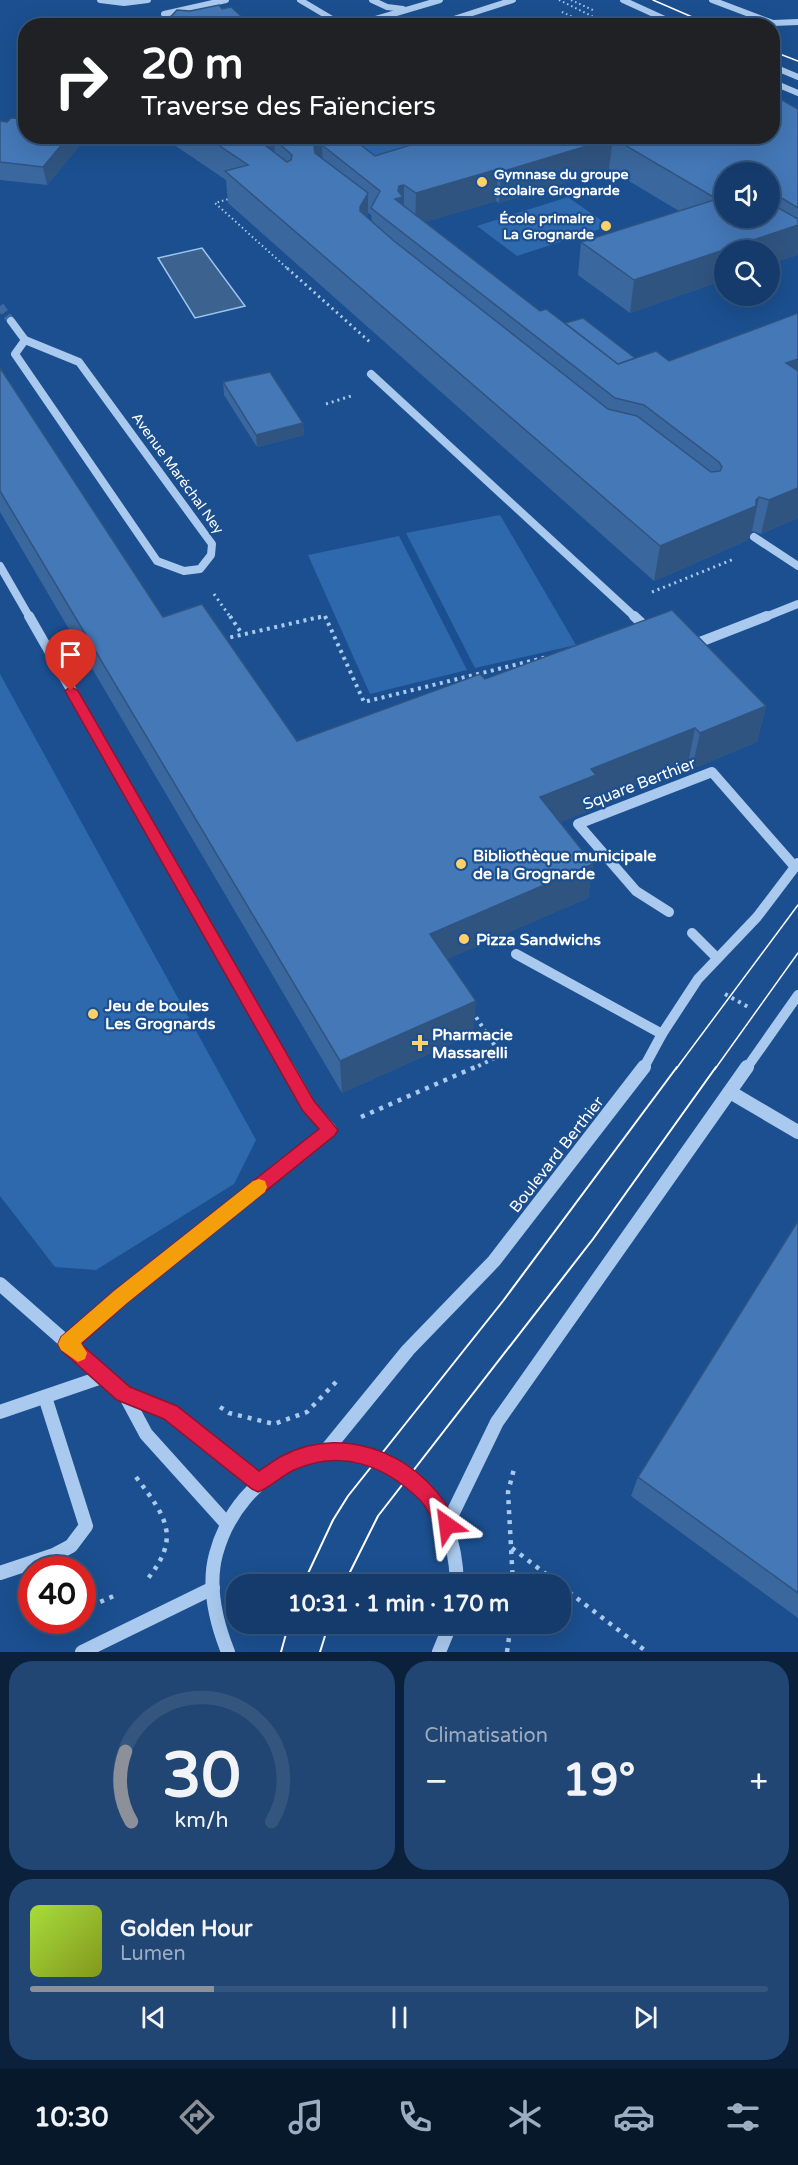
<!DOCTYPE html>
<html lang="fr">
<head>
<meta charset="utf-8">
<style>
	:root { --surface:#143b6b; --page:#214673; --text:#f1f3f6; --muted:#9dadc1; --line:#33557e; --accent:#8c9099 }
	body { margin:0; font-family:"Varela Round",sans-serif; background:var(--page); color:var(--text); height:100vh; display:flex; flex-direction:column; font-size:22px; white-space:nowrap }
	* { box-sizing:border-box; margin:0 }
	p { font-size:20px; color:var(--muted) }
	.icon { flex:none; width:33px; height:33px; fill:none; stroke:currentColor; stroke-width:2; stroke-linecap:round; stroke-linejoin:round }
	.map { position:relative; height:1652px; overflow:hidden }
	.drawer { display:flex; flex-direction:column; gap:9px; padding:9px; background:#0b203b; flex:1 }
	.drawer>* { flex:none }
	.hud { position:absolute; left:18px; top:18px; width:762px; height:126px; border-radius:24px; box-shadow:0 6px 24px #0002,0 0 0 2px var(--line); background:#202124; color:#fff; overflow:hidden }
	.fabs { position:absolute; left:714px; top:162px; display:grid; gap:12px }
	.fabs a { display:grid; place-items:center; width:66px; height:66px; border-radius:50%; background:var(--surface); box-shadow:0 6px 24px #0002,0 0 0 2px var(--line); font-size:30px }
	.speed { position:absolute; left:18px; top:1556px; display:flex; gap:12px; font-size:30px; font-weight:700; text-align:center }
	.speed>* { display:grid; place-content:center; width:78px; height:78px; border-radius:50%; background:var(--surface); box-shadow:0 6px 24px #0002,0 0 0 2px var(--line); line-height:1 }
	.speed .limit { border:9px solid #d22; background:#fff; color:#111 }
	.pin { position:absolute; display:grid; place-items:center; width:51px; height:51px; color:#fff; margin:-62px -26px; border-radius:50% 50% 50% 0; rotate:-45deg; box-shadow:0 0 6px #0007 }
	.pin .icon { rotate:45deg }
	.me { position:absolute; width:66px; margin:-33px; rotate:329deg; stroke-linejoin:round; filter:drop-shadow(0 0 4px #0008) }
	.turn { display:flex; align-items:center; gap:21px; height:126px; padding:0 24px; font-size:27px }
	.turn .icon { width:78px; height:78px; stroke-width:2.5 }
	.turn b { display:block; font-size:42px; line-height:51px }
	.big { font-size:45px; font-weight:700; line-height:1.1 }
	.drawer .tile { flex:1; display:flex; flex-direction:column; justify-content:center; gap:9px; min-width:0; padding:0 21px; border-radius:24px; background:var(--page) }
	.drawer .dial { align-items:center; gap:0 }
	.dial svg { height:156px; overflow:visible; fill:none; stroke:var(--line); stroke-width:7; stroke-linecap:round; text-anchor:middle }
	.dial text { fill:var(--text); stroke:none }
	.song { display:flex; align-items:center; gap:18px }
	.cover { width:72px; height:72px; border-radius:9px; background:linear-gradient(135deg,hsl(80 70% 55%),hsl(70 70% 35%)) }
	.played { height:6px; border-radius:3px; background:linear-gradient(90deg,var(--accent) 25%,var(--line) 25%) }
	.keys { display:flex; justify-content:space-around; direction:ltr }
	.heat { display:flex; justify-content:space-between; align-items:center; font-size:33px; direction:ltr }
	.drawer .tiles { flex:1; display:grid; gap:9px; grid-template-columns:1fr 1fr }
	.tile:last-child { grid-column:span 2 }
	.trip { position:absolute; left:226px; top:1574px; width:345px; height:60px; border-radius:24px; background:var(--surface); box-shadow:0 6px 24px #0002,0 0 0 2px var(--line); font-weight:700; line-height:60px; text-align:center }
	.tab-bar { display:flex; height:96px; justify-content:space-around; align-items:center; background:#08182b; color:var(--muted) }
	.tab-bar .icon { width:42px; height:42px }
	.tab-bar .on { color:var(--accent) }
	.tab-bar b { font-size:27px; color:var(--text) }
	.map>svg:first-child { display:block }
</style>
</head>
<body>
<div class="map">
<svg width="798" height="1652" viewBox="0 0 798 1652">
	<rect width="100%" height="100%" fill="#1b4f8f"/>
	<!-- green -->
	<g fill="#2e69ad">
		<polygon points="381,136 509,136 400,174 358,143"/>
		<polygon points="568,197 609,226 517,256 477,226"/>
		<polygon points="500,515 576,645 475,668 406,533"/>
		<polygon points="399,536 467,670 370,694 308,555"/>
		<polygon points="0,674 256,1140 234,1184 96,1270 55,1267 0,1196"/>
	</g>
	<!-- water -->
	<polygon fill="#3c6290" stroke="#9cc4f0" stroke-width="1.5" points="202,248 245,306 195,318 158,258"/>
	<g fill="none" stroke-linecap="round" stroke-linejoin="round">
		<!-- minor-tunnel -->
		<polyline stroke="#3d69a0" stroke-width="8" stroke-dasharray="8 4" stroke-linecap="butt" points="0,306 11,321"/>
		<!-- path-far3 -->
		<g stroke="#a9c9ee" stroke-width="2" stroke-dasharray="1.5 3" stroke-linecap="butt">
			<polyline points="559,0 602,21 590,25 560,11"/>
			<polyline points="571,0 595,11"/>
			<polyline points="232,198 215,203 289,270"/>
		</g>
		<!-- path-far2 -->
		<g stroke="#a9c9ee" stroke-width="3" stroke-dasharray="2 4" stroke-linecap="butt">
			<polyline points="287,268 371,343"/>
			<polyline points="326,404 351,396"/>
			<polyline points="652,592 734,559"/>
			<polyline points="214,594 231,618"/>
			<polyline points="318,618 326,618"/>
		</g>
		<!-- path-far1 -->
		<g stroke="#a9c9ee" stroke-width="4" stroke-dasharray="3 4.5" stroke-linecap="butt">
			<polyline points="230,616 242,634"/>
			<polyline points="325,616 364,702 547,657"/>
			<polyline points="223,639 324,616"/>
			<polyline points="725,994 750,1008"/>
			<polyline points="472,1011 501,1055 472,1069"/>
		</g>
		<!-- path -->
		<g stroke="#a9c9ee" stroke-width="4.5" stroke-dasharray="4 6" stroke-linecap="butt">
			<polyline points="361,1117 475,1067"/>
			<polyline points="220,1407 229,1413 274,1424 307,1412 336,1382"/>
			<path d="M136 1477C167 1518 182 1538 145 1582"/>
			<polyline points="512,1548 559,1584"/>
			<polyline points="513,1584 508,1492 514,1469"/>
			<polyline points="561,1586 647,1652"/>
			<polyline points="82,1610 116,1595"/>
			<polyline points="507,1652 511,1623"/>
		</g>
		<!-- minor-far3 -->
		<g stroke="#a9c9ee" stroke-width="6">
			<polyline points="100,0 124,3 148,0"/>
			<polyline points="300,0 344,26"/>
			<polyline points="372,0 387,7 403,9"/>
			<polyline points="623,0 680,26"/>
			<polyline points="712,0 773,23 798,22"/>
			<polyline points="164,14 226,0"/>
			<polyline points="352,26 440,0"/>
			<polyline points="432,26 513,0"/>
			<polyline points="772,66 798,77"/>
			<polyline points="772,82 798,93"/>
		</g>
		<!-- minor-far2 -->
		<g stroke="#a9c9ee" stroke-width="8">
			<polyline points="11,321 25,340"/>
			<polygon points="25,340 79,362 212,544 211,555 200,569 184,571 157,561 15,354"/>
			<polyline points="371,374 636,618"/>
			<polyline points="754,537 798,566"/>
			<polyline points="0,566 30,618"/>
			<polyline points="763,618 798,604"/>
		</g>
		<!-- minor-far1 -->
		<g stroke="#a9c9ee" stroke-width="10">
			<polyline points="29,616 288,1069"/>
			<polyline points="634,616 650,631"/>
			<polyline points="689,640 700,642 767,616"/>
			<polyline points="669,912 636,891 578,824 712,772 795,867"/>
			<polyline points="692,933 717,958"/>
			<polyline points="516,954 662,1034"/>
			<polyline points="643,1069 662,1034 698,979 757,917 798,863"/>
			<polyline points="746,1069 798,995"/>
		</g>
		<!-- minor -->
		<g stroke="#a9c9ee" stroke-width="14">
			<polyline points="730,1092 798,1132"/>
			<polyline points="0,1284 124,1393 170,1413 258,1483"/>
			<polyline points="67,1344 120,1297 330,1130 309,1106 287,1067"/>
			<polyline points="124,1393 146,1434 227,1524"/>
			<polyline points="0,1412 105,1376"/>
			<polyline points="324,1453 408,1350 494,1261 644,1067"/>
			<polyline points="447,1525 497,1422 747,1067"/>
			<polyline points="0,1573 54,1555 71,1546 86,1526 45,1397"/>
			<polyline points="82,1652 213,1588"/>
			<path d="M228 1652C216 1622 207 1587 216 1554 239 1469 332 1422 408 1477 443 1503 456 1541 457 1584"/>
			<polyline points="439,1652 451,1623"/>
		</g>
		<!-- tram-far1 -->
		<g stroke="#fff" stroke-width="1.5">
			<polyline points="653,0 713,26"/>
			<polyline points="772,51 798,61"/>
			<polyline points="676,1069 798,905"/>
			<polyline points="715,1069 798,953"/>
		</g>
		<!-- tram -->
		<g stroke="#fff" stroke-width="2">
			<polyline points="303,1584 333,1520 348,1496 503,1301 677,1067"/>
			<polyline points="344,1584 378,1516 593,1239 716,1067"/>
			<polyline points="281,1652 289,1623"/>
			<polyline points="320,1652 329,1623"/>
		</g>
	</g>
	<!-- wall -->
	<g fill="#3a679d" fill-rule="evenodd">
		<path d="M798 109V249L797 255 770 264V250H724V280L630 313 578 275 581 242 679 211 609 169 499 203 496 201 425 222 798 518 761 534 752 531 750 533 748 540 654 581 228 203 226 180 161 136H349L375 156 440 136H772ZM724 172H770V218ZM368 213 371 215 372 221 368 218Z"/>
		<polygon points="0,121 26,136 80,136 81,144 47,185 0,180"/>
		<polygon points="0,368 163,617 297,741 485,679 766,706 757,742 692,769 688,764 592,801 591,810 560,822 593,864 588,898 447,959 473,1034 342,1093 0,512"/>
		<polygon points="223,382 303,423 304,435 257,447 224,395"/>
		<polygon points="798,1221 798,1618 631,1496 638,1477"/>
	</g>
	<!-- shaded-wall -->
	<g fill="#305480">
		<polygon points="69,136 80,136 81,144 47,185 43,167"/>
		<polygon points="263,136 305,136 274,139 275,157 265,165"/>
		<polygon points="613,138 609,169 499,203 501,172"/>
		<polygon points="322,145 323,176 316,177 314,146"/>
		<polygon points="498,169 496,201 415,225 416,193"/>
		<polygon points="404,185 404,217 395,199 399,186"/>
		<polygon points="368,193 368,225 360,239 360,207"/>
		<polygon points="798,225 798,249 797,255 770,264 770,250 724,250 724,280 630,313 634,280"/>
		<polygon points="798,359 798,389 786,363"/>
		<polygon points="303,423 304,435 257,447 256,435"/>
		<polygon points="798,488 798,518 761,534 769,500"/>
		<polygon points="759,497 752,531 750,533 748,540 654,581 660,546 756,500"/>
		<polygon points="766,706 757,742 692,769 700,733"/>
		<polygon points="695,728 688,764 592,801 591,810 536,832 540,797 591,769"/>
		<polygon points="593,864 588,898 429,967 430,934"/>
		<polygon points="476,1001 473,1034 342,1093 340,1061"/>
	</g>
	<!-- building -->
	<g fill="#4478b7" stroke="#305480" stroke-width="1.5" fill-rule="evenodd">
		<polygon points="219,5 222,9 231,7 252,26 162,26 177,10 190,11"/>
		<path d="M775 96 798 109V208L770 191V172H724V218H770V203L798 219V225L634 280 581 242 717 199 613 138 501 172 498 169 416 193 404 185 399 186 398 191 403 197 395 199 540 311 546 309 618 364 656 351 669 361 798 313V359L786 363 798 371V488L769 500 759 497 756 500V506L660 546 225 171 248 165 205 136H263L266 146 287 162 291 160 292 155 274 139 277 136H321L335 144 342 143 341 136H349L375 156 440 136H772V97ZM322 145 380 191 371 208 615 398 644 405 719 462 722 467 720 471 711 472 637 416 608 409 394 241 360 211V207L368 193 315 153 314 146Z"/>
		<polygon points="11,118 26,119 26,136 69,136 43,167 0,162 0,121 7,122"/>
		<polygon points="583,318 635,358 618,364 565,323"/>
		<polygon points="0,368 163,617 202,604 297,741 480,674 485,679 672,610 766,706 700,733 695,728 591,769 596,775 540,797 593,864 430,934 476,1001 340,1061 0,491"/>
		<polygon points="270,372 303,423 256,435 223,382"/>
		<polygon points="798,1221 798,1593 638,1477"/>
	</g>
	<!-- route -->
	<path fill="#e11d48" stroke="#92132f" stroke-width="1.5" d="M71 686 78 691 314 1101 338 1130 335 1135 127 1303 81 1344 130 1387 177 1406 259 1471C267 1466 274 1460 282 1456 348 1421 429 1459 457 1525L454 1531 447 1534C433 1528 430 1509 419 1499 384 1465 341 1449 294 1470 281 1476 271 1487 258 1492L252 1489 164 1419 117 1400 61 1350 58 1344 61 1337 114 1291 319 1129 303 1111 65 691Z"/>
	<!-- slow -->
	<polygon fill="#f59e0b" points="259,1179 265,1181 267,1187 265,1192 127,1303 81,1343 87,1353 85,1359 78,1362 61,1350 58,1344 61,1337 114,1291 253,1181"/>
	<!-- markers -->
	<g fill="#ffd166" stroke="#1b4f8f" stroke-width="2">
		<circle cx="482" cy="182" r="6"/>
		<circle cx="606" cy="226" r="6"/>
		<circle cx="461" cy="864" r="6"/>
		<circle cx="464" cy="939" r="6"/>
		<circle cx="93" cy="1014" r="6"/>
		<path d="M417 1034h6v6h6v6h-6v6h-6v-6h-6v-6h6z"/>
	</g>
	<g text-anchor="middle" stroke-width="4.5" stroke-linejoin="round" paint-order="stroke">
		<!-- far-poi labels -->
		<g font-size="14" font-weight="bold" fill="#fff" stroke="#1b4f8f" text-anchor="start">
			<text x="494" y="179">Gymnase du groupe<tspan x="494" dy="16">scolaire Grognarde</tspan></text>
			<text x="594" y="223" text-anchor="end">École primaire<tspan x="594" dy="16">La Grognarde</tspan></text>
		</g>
		<!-- far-street labels -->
		<g font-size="14" fill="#fff" stroke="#1b4f8f">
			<text transform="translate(178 473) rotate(54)" y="5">Avenue Maréchal Ney</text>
		</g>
		<!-- street labels -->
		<g font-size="16" fill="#fff" stroke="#1b4f8f">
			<text transform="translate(639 783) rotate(-21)" y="6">Square Berthier</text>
			<text transform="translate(556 1154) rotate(-52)" y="6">Boulevard Berthier</text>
		</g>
		<!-- poi labels -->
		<g font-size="16" font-weight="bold" fill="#fff" stroke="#1b4f8f" text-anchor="start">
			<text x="473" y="861">Bibliothèque municipale<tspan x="473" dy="18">de la Grognarde</tspan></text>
			<text x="476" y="945">Pizza Sandwichs</text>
			<text x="105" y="1011">Jeu de boules<tspan x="105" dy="18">Les Grognards</tspan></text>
			<text x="432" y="1040">Pharmacie<tspan x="432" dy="18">Massarelli</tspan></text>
		</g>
	</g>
</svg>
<div class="fabs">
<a><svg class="icon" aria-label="sound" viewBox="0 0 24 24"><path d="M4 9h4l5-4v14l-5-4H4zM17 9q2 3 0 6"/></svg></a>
<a><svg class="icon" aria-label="search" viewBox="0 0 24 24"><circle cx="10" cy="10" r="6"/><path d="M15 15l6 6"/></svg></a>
</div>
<div class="speed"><div class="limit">40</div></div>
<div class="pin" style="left:71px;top:691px;background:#d93025"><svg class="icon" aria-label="arrive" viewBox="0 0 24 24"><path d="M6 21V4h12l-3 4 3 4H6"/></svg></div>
<svg class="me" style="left:447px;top:1525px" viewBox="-20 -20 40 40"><path d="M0-17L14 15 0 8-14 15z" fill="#e11d48" stroke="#fff" stroke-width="4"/></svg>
<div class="trip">10:31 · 1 min · 170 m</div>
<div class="hud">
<div class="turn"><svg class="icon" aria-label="right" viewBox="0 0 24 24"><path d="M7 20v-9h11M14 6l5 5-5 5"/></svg><div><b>20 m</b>Traverse des Faïenciers</div></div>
</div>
</div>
<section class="drawer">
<div class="tiles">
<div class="tile dial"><svg viewBox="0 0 100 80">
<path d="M14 69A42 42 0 1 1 86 69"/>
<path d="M14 69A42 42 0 0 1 11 33" stroke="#8c9099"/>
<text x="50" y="56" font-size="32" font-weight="700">30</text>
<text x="50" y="72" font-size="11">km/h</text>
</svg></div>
<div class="tile"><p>Climatisation</p>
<div class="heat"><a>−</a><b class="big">19°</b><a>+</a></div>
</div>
<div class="tile">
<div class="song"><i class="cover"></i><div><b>Golden Hour</b><p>Lumen</p></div></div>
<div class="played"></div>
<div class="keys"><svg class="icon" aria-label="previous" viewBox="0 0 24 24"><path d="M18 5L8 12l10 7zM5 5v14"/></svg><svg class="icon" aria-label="pause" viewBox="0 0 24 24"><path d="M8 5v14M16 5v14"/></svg><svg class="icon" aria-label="next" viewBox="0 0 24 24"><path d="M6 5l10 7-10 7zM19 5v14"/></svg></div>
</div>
</div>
</section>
<nav class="tab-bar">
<b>10:30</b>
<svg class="icon on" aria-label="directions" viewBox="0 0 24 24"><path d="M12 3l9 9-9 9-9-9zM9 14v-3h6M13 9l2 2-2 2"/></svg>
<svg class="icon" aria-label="music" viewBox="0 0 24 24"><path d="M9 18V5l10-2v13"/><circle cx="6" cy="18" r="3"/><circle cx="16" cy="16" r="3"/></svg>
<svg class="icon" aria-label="phone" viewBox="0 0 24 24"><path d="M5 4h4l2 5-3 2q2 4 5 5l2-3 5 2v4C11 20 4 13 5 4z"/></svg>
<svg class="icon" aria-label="climate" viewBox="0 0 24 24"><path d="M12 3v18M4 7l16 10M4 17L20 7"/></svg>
<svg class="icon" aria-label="car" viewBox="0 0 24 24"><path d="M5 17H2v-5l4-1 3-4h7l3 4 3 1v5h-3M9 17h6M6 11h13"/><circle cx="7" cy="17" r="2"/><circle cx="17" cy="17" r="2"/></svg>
<svg class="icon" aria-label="filters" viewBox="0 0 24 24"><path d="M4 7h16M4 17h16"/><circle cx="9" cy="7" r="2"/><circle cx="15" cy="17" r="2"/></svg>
</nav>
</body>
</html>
